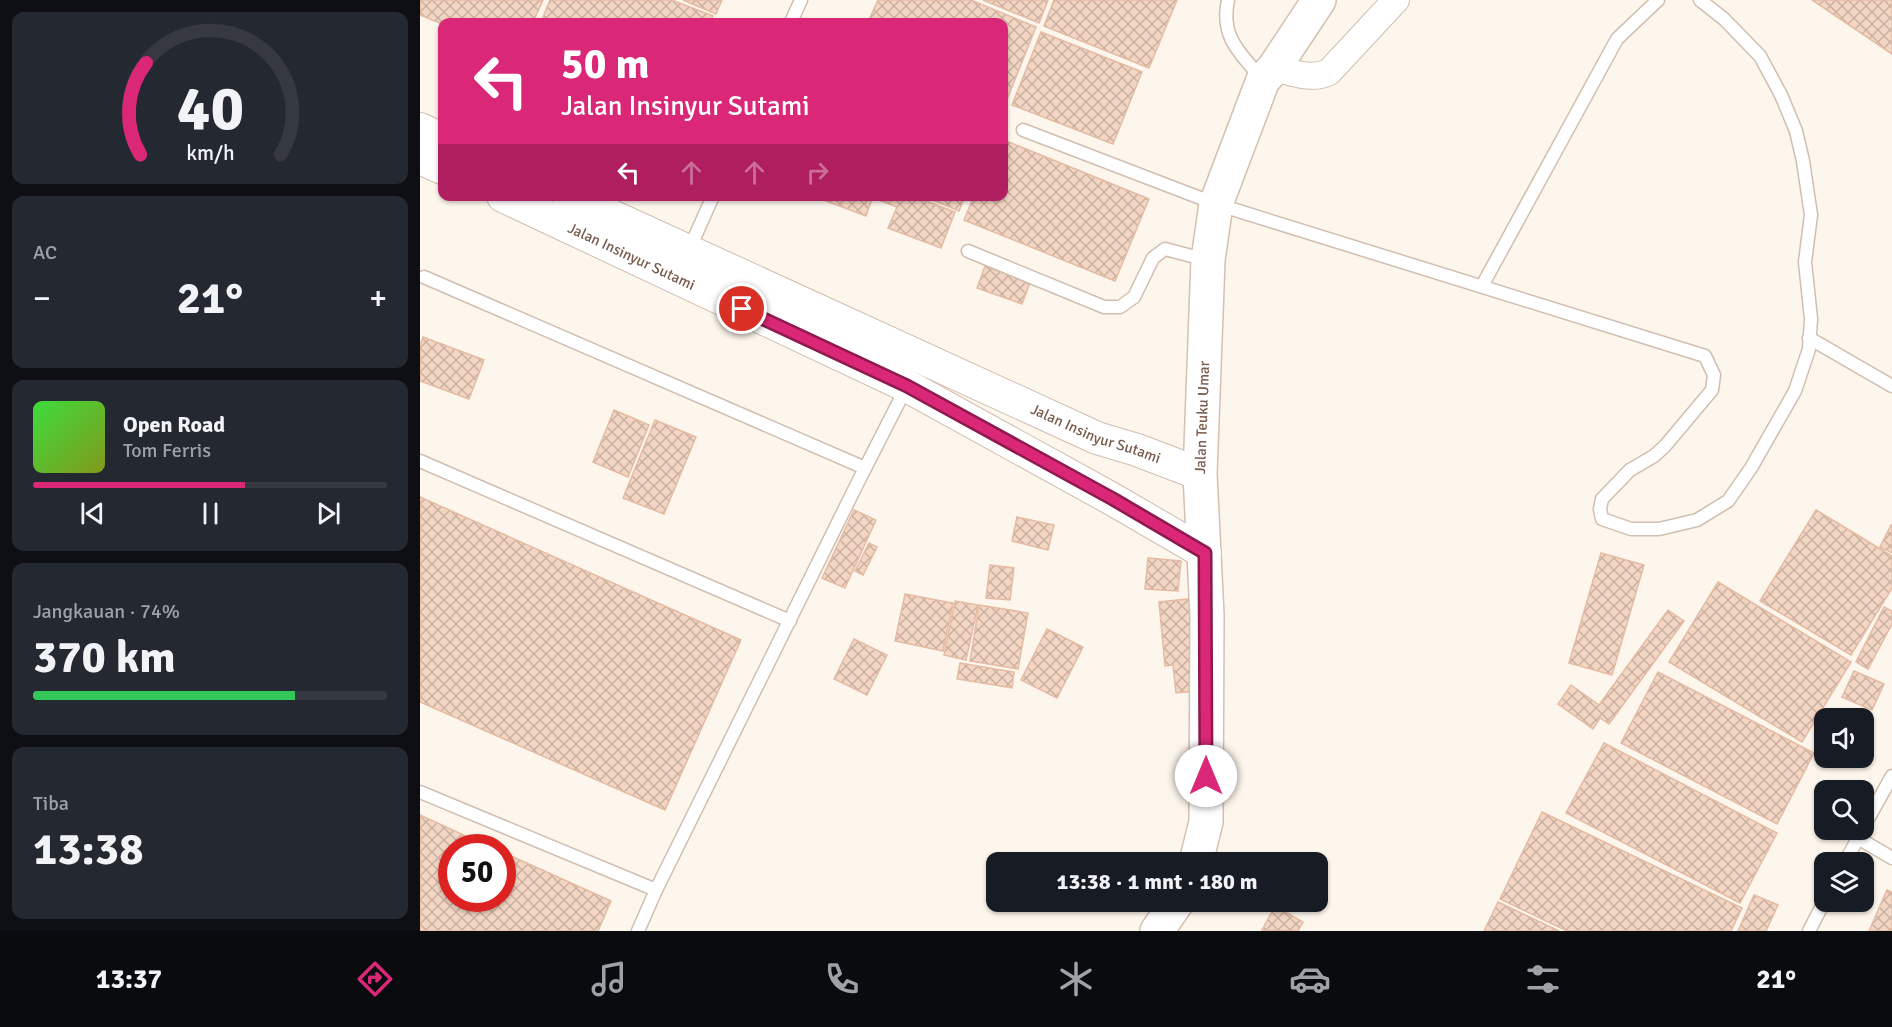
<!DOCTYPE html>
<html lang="id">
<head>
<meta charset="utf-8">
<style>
	:root { --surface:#171b24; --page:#242831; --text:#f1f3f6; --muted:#9ea1a6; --line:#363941; --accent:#db2777 }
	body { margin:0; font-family:Signika,sans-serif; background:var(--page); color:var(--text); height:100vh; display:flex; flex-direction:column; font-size:22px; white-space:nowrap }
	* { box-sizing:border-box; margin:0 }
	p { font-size:20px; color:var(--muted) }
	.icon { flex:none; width:33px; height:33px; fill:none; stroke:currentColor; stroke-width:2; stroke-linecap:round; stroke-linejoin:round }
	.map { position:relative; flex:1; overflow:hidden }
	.side { display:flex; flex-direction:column; gap:12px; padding:12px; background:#0d0f14; width:420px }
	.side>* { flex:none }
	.banner { position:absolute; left:18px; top:18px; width:570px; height:183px; border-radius:12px; box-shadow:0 2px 4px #0004; background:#db2777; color:#fff; overflow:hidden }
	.buttons { position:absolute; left:1394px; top:708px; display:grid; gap:12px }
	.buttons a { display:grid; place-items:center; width:60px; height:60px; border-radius:12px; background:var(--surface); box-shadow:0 2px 4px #0004; font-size:30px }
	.speed { position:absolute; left:18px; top:834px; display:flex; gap:12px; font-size:30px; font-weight:700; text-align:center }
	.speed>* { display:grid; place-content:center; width:78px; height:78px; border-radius:50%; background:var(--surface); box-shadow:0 2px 4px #0004; line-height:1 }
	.speed .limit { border:9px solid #d22; background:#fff; color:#111 }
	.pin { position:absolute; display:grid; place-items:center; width:51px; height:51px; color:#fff; margin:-26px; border:3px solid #fff; border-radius:50%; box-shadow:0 2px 6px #0007 }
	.me { position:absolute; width:66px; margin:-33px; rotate:0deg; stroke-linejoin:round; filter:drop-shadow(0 0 4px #0008) }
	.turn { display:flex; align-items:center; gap:21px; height:126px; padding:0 24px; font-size:27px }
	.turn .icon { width:78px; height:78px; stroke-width:2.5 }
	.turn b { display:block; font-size:42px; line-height:51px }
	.lanes { display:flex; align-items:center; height:57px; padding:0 24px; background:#0003; justify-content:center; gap:30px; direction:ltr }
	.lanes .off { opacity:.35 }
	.big { font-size:45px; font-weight:800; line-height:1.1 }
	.side .tile { flex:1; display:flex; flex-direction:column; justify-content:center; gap:9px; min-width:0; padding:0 21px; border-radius:12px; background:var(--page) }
	.side .dial { align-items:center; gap:0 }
	.dial svg { height:156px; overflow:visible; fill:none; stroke:var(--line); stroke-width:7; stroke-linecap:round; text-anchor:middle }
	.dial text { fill:var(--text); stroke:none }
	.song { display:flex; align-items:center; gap:18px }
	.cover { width:72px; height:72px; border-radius:9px; background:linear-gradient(135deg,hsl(120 70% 55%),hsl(70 70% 35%)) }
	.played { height:6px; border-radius:3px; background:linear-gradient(90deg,var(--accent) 60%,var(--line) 60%) }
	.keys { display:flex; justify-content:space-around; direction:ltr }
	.heat { display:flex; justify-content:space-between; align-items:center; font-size:33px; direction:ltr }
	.charge { height:9px; border-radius:4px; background:linear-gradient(90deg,#34c759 74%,var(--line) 0) }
	.trip { position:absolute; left:566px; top:852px; width:342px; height:60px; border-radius:12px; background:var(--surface); box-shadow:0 2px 4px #0004; font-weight:800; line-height:60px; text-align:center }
	.tab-bar { display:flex; height:96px; justify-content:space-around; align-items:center; background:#090b0e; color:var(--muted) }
	.tab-bar .icon { width:42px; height:42px }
	.tab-bar .selected { color:var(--accent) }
	.tab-bar b { font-size:27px; color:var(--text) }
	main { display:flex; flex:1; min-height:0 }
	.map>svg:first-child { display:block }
</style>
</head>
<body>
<main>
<section class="side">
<div class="tile dial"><svg viewBox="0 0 100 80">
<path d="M14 69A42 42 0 1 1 86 69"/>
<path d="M14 69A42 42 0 0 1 17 22" stroke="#db2777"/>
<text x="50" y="56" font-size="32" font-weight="700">40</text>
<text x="50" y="72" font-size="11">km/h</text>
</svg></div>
<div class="tile"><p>AC</p>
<div class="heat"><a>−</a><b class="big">21°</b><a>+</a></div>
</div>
<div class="tile">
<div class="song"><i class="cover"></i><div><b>Open Road</b><p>Tom Ferris</p></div></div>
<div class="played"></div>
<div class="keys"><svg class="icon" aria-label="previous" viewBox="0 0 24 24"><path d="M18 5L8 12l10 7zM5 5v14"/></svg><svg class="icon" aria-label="pause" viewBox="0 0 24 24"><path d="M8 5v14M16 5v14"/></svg><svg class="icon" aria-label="next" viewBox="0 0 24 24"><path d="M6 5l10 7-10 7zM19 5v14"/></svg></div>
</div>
<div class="tile"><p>Jangkauan · 74%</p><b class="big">370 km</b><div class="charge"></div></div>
<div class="tile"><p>Tiba</p><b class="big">13:38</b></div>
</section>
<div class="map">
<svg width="1472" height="931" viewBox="0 0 1472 931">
	<defs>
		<pattern id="building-cross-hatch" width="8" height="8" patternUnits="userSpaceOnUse" patternTransform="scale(1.5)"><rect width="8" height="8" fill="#f3d5c3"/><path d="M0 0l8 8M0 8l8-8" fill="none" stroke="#cab0a1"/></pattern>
	</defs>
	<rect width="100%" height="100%" fill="#fdf6ec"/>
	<!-- building -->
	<g fill="url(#building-cross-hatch)" stroke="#e6bba3" stroke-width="1.5">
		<polygon points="0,0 123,0 113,22 22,24 0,15"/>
		<polygon points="130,0 252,0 293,16 290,22 121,22"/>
		<polygon points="263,0 302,0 296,14"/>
		<polygon points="458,0 551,0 616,27 584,107 584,22 448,22"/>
		<polygon points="563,0 628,0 619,23"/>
		<polygon points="634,0 757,0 729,68 624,26"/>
		<polygon points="1392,0 1472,0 1472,54"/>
		<polygon points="621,32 722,72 693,144 592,105"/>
		<polygon points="584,140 729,199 695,281 544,220 554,196 584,196"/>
		<polygon points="393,196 453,196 446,216"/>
		<polygon points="457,196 493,196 535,212 521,248 468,228 477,207 456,199"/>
		<polygon points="503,196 545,196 539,211"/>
		<polygon points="565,266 610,283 602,304 557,288"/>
		<polygon points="3,337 64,360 49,399 0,381 0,346"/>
		<polygon points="194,410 229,425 208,477 173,462"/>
		<polygon points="235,420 276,437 244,514 203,498"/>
		<polygon points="0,497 321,640 245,810 0,702"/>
		<polygon points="434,510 456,520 425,588 402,578"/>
		<polygon points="1396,510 1472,556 1472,588 1431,655 1340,601"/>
		<polygon points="597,517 634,525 628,550 592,541"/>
		<polygon points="1471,525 1472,525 1472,553 1460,547"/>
		<polygon points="449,543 457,547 443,575 435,571"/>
		<polygon points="1181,553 1224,565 1192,675 1149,663"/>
		<polygon points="728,558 761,561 758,591 725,589"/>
		<polygon points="570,565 594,568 590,600 566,598"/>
		<polygon points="1298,582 1431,662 1382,742 1249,662"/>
		<polygon points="485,594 533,603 523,651 475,641"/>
		<polygon points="776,598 777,691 756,693 753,665 745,666 739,602"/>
		<polygon points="535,601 558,605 546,660 524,655"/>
		<polygon points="559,605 608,613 598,669 550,661"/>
		<polygon points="1464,607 1472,611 1472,624 1448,669 1436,662"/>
		<polygon points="1248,610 1264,621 1189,724 1180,718 1173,729 1138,704 1151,685 1179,705"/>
		<polygon points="627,629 663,647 637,698 601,680"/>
		<polygon points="434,639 467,655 447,695 414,679"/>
		<polygon points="540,663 594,672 592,688 537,679"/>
		<polygon points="1434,671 1464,684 1452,710 1422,697"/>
		<polygon points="1238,672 1394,753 1357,824 1201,743"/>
		<polygon points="1184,743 1357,833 1320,903 1146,813"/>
		<polygon points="1122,812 1322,908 1311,931 1147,931 1080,899"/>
		<polygon points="0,815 72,848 32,848 32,898 82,898 82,852 191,901 178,931 0,931"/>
		<polygon points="1467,890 1472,892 1472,931 1449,931"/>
		<polygon points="1334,895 1358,905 1346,931 1318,931"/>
		<polygon points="1078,902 1139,931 1064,931"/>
		<polygon points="855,906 883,922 878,931 842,930"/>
	</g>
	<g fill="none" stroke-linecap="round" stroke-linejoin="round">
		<!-- service casing -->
		<g stroke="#d1beb0" stroke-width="15">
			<g id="service">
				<path d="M808 0C800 37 820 53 842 79"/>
				<polyline points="371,22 381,0"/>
				<polyline points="603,130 796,204 1285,356 1294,375 1292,390 1245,446 1234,456 1210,470 1182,499 1180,509 1182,519 1211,529 1239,529 1277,520 1308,501 1331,468 1375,391 1389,349 1391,319 1385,262 1391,215 1383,161 1376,131 1361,95 1340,56 1304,19 1280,0"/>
				<polyline points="269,250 293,196"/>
				<polyline points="548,251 684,307 700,307 714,297 733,258 745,249 787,260"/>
				<polyline points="4,277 445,468"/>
				<polyline points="1062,286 1197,39 1238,0"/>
				<polyline points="1389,338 1472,386"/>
				<polyline points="0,461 370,621"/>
				<polyline points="0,792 236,890"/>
				<polyline points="1443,828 1472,776"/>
				<polyline points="1438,838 1472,858"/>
				<polyline points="1425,862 1442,831"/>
				<polyline points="218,931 236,890 436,486 487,386"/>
				<polyline points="1389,931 1404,902"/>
			</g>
		</g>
		<!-- minor casing -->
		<g stroke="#d1beb0" stroke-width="28">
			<path id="minor" d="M854 68C872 72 891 81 909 72L976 0"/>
		</g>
		<!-- tertiary casing -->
		<g stroke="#d1beb0" stroke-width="34">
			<g id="tertiary">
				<polyline points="0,129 22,139"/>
				<polyline points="0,158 22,168"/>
				<path id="s1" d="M83 196 487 386 692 499 785 553"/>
				<path id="s2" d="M148 196 677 438 717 450 780 474"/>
			</g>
		</g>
		<!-- secondary casing -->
		<g stroke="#d6c0b0" stroke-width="36">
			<g id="secondary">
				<path id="s3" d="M776 862 786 822 787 615 780 474 788 260 796 204 843 80 854 68 899 0"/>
				<polyline points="737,931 757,902"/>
			</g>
		</g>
		<!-- service -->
		<use href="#service" stroke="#fff" stroke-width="12"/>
		<!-- minor -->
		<use href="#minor" stroke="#fff" stroke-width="26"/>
		<!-- tertiary -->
		<use href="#tertiary" stroke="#fff" stroke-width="32"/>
		<!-- secondary -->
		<use href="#secondary" stroke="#fff" stroke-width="33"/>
	</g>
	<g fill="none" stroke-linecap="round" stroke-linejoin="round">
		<!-- route casing -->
		<g stroke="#8e194d" stroke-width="15">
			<polyline id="route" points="322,309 487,386 693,499 785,553 786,776"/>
		</g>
		<!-- route -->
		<use href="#route" stroke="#db2777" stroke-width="10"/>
	</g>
	<g text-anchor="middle" stroke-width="4.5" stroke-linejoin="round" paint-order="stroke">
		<!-- street labels -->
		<g font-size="15" fill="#7a5c4d" stroke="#fffaf3">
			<text dy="5" stroke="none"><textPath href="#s1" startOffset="142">Jalan Insinyur Sutami</textPath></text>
			<text dy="5" stroke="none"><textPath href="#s3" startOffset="446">Jalan Teuku Umar</textPath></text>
			<text dy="5" stroke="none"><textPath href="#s2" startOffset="579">Jalan Insinyur Sutami</textPath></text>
		</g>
	</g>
</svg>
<div class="buttons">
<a><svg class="icon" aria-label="sound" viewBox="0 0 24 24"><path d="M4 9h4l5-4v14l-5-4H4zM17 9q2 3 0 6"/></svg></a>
<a><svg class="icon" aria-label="search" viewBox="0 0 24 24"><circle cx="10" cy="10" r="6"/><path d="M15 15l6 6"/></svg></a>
<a><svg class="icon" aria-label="layers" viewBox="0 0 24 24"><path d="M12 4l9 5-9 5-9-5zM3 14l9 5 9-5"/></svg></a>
</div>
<div class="speed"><div class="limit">50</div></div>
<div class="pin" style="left:322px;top:309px;background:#d93025"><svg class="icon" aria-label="arrive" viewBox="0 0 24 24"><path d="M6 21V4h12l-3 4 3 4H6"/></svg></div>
<svg class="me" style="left:786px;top:776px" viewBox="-20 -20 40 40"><circle r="19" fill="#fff"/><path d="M0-13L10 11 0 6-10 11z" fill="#db2777"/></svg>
<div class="trip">13:38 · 1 mnt · 180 m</div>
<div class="banner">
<div class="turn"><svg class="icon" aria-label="left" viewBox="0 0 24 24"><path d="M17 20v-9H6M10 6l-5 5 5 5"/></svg><div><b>50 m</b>Jalan Insinyur Sutami</div></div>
<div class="lanes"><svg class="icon" aria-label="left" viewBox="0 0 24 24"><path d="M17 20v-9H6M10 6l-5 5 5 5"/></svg><svg class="icon off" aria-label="ahead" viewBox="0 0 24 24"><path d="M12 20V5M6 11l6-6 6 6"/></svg><svg class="icon off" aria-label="ahead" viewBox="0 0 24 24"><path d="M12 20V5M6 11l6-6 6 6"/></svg><svg class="icon off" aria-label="right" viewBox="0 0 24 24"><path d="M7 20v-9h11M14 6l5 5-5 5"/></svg></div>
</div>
</div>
</main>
<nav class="tab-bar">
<b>13:37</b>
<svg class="icon selected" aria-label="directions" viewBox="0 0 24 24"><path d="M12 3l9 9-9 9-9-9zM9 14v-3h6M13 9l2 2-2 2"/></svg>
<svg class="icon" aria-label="music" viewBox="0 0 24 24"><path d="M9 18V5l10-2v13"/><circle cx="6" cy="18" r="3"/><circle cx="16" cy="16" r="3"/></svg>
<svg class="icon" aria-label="phone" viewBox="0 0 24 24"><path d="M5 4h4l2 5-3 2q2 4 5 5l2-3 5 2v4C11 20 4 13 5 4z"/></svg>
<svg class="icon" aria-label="climate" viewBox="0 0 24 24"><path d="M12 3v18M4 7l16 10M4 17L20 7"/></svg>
<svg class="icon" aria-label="car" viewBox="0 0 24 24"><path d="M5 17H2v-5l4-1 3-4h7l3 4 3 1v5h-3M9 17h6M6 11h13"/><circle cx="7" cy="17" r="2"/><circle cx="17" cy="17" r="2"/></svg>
<svg class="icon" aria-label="filters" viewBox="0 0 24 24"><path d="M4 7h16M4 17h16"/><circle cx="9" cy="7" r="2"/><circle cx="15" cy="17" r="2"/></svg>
<b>21°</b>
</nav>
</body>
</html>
